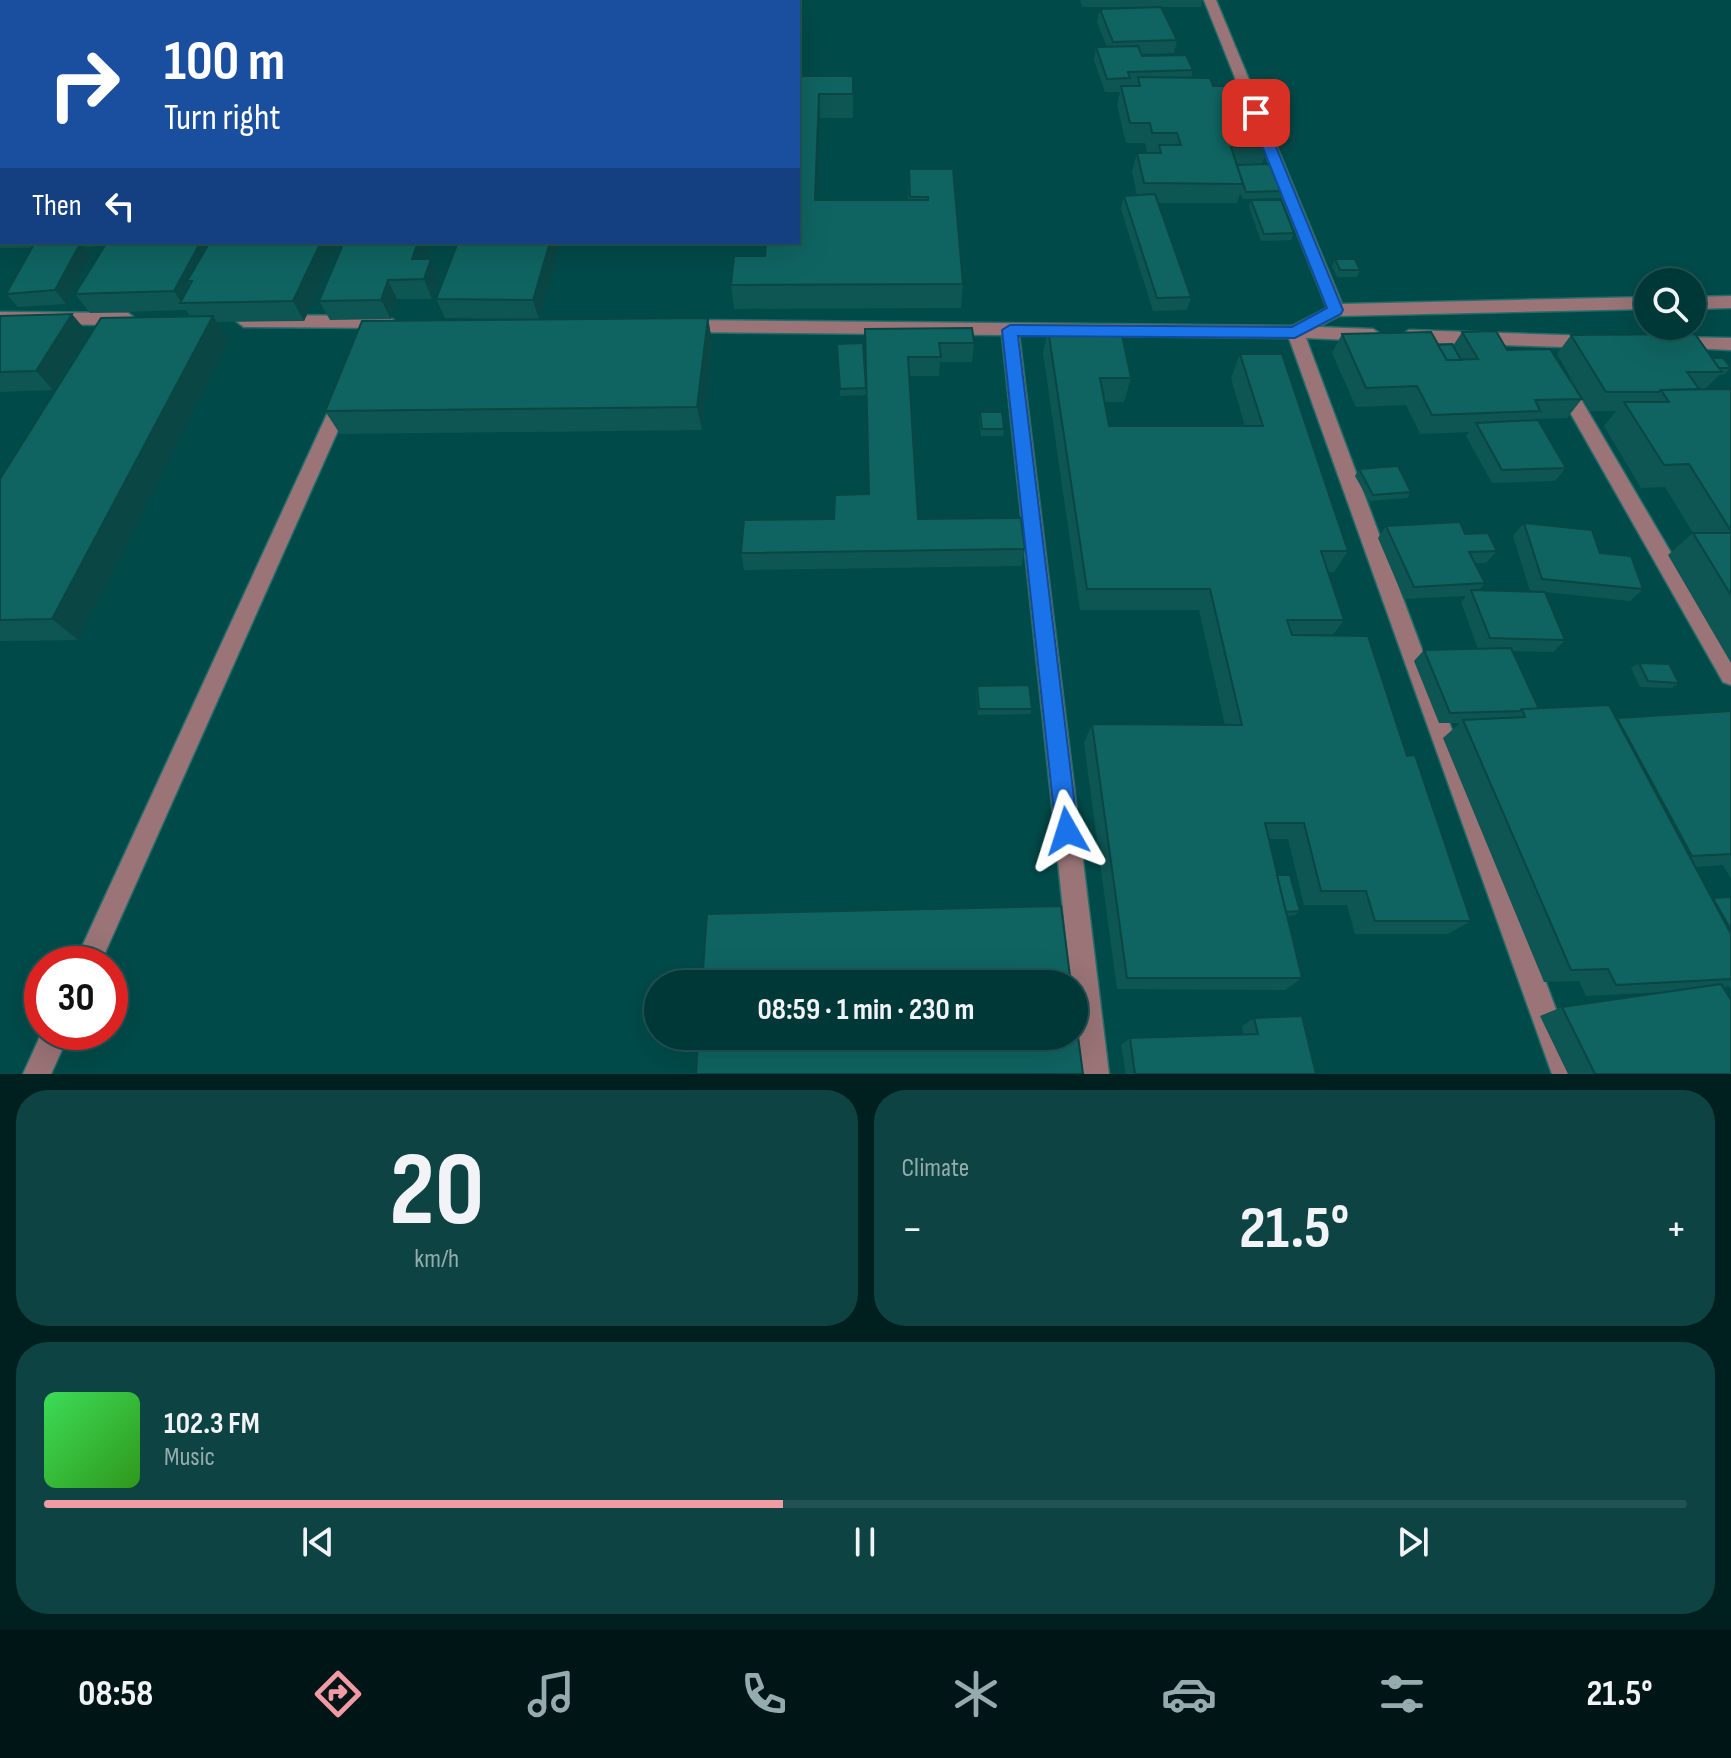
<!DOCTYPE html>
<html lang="en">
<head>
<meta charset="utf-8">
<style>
	:root { --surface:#003838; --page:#0e4343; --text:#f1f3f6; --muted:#95acae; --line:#225253; --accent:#f49aa5 }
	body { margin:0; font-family:"Sofia Sans Condensed",sans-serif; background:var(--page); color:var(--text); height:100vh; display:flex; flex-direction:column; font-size:30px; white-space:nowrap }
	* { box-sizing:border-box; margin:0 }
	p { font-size:26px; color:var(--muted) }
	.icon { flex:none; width:44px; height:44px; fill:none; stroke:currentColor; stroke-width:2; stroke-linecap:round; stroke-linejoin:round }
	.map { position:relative; height:1074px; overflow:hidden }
	.panel { display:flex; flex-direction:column; gap:16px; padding:16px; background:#001f1f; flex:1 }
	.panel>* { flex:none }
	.guide { position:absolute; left:0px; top:0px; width:800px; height:244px; box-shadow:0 8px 32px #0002,0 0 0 2px var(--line); background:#1a4fa0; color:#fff; overflow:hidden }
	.buttons { position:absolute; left:1634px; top:268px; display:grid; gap:16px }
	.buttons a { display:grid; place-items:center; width:72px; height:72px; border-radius:50%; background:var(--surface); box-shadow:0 8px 32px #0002,0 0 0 2px var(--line); font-size:40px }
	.speed { position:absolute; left:24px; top:946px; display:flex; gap:16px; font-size:40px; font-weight:700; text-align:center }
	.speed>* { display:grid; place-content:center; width:104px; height:104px; border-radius:50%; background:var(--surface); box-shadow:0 8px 32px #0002,0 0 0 2px var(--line); line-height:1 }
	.speed .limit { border:12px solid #d22; background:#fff; color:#111 }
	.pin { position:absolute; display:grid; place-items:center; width:68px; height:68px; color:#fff; margin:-34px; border-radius:16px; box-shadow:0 4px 12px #0006 }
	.me { position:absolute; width:88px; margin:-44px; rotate:354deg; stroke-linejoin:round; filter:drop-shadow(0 0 6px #0008) }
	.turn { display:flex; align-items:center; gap:28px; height:168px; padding:0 32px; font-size:36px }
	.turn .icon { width:104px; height:104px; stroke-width:2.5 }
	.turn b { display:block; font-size:56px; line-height:68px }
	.then { display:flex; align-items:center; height:76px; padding:0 32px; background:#0003; gap:16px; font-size:30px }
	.big { font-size:60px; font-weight:700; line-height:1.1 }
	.panel .widget { flex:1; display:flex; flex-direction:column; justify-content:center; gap:12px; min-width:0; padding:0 28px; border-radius:32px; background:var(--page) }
	.panel .dial { align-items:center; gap:0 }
	.dial b { font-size:104px; line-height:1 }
	.song { display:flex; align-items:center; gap:24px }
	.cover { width:96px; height:96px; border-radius:12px; background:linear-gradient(135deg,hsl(130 70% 55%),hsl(110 70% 35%)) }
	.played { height:8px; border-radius:4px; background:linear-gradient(90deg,var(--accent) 45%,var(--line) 45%) }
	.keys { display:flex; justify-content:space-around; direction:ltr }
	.heat { display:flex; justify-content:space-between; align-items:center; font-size:44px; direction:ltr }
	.panel .tiles { flex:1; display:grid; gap:16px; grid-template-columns:1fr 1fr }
	.widget:last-child { grid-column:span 2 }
	.trip { position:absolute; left:644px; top:970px; width:444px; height:80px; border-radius:40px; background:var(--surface); box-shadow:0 8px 32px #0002,0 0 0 2px var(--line); font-weight:700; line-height:80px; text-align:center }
	.tab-bar { display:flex; height:128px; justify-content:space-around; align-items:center; background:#001616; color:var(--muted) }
	.tab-bar .icon { width:56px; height:56px }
	.tab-bar .selected { color:var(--accent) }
	.tab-bar b { font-size:36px; color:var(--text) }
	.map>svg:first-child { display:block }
</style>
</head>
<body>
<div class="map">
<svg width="1731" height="1074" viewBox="0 0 1731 1074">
	<rect width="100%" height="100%" fill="#004b4a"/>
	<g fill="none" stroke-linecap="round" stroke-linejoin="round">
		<!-- minor casing -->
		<g stroke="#256c6a" stroke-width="3">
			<g id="minor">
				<polygon points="1204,0 1216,0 1342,304 1648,297 1648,309 1339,316 1318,327 1373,329 1382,335 1373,341 1306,338 1580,1074 1552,1074 1289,338 1019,335 1109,1074 1081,1074 1074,984 1071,984 1002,335 684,332 676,326 684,320 1292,326 1327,308"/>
				<polygon points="1731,296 1731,308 1692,309 1692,297"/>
				<polygon points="0,312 128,313 136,319 128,325 0,324"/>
				<polygon points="244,315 388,316 396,322 388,328 244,327 236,321"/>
				<polygon points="1409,330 1593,336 1602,342 1593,348 1409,342 1400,336"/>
				<polygon points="1677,337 1731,338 1731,350 1671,347 1668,343"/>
				<polygon points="1563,378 1569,379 1731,655 1731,685 1723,682 1554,384"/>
				<polygon points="343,392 352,399 100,964 74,964 334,399"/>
				<polygon points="42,1032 70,1032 51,1074 23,1074"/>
			</g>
		</g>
		<!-- minor -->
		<use href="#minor" fill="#9a7477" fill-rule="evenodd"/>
	</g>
	<!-- wall -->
	<g fill="#0d5653">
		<polygon points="4,0 109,0 107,2 2,2 2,102 0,104 0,4"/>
		<polygon points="1080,0 1202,0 1201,7 1082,7"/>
		<polygon points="1100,9 1177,40 1174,53 1141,54 1142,56 1193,70 1191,78 1213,86 1244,127 1268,147 1262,164 1283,191 1280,198 1243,199 1240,193 1237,203 1158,203 1191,297 1187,310 1153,311 1121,209 1124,196 1137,195 1132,172 1137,153 1157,152 1147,152 1145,143 1126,143 1117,105 1120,92 1105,92 1094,60 1096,47 1107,47 1097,22"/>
		<polygon points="798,76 853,76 853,118 820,118 817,200 908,200 909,169 953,169 963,284 961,308 734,309 731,285 765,256"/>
		<polygon points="2,116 2,159 0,159 0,119"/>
		<polygon points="1251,200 1294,233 1291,240 1261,241 1249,207"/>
		<polygon points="0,203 2,203 2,242 101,242 99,246 86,247 92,255 66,304 18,307 6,294 32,248 0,248"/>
		<polygon points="340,242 304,321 217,322 229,340 78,640 0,641 0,479 190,316 186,310 90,313 75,294 177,244 205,250"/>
		<polygon points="561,244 539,319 445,318 436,299"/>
		<polygon points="431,246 427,259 431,259 439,278 432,299 397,299 391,319 330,320 319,301"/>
		<polygon points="1335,259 1360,270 1357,277 1337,277 1332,266"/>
		<polygon points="0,316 88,333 53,390 0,392"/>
		<polygon points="708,318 712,342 702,430 340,434 325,411"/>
		<polygon points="865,329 974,343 972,362 940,362 939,376 909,376 918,519 1025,549 1021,566 744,570 741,553 834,519 869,494 866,395 840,396 837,344 866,385"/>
		<polygon points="1048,329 1131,378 1124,402 1105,402 1109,426 1245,426 1231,378 1240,354 1348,551 1334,572 1328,572 1344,620 1332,636 1407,756 1471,921 1448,934 1355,934 1347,905 1304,905 1288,839 1268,839 1277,875 1300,911 1295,915 1287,916 1302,978 1285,990 1117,989 1084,743 1092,724 1225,725 1199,610 1080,610 1043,353"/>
		<polygon points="1462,332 1507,350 1582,399 1567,418 1534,419 1533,420 1566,468 1555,481 1492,483 1466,436 1469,432 1420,434 1406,405 1356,407 1332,353 1342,334 1453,346"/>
		<polygon points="1571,335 1712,358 1731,368 1724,374 1719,375 1705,389 1731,389 1731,663 1668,555 1693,533 1665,487 1641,488 1604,426 1616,411 1590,411 1557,354"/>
		<polygon points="980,412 1004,429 1003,436 981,436 979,418"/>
		<polygon points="1359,469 1411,492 1407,498 1369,501 1355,476"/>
		<polygon points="1524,523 1600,553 1643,589 1630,601 1545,592 1565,640 1553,652 1512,651 1539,709 1616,718 1731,711 1731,879 1723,865 1695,867 1712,898 1731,897 1731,990 1729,986 1724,988 1731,1074 1568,1074 1540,1016 1562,1007 1665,992 1586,996 1579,981 1544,982 1443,738 1460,723 1439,723 1414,661 1424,650 1478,649 1461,602 1466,596 1404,599 1378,538 1386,526 1465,534 1497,551 1486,563 1475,563 1485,583 1479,590 1544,592 1530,591 1513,536"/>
		<polygon points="1639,663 1679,683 1671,688 1640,687 1631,668"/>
		<polygon points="977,686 1032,709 1030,714 978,715 976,691"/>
		<polygon points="1254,1018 1316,1074 1126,1074 1121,1045 1130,1038 1243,1034 1242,1026"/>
	</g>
	<!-- shaded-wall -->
	<g fill="#0a4644">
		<polygon points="64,0 74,0 75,2 62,2"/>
		<polygon points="154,0 170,0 169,2 152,2"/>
		<polygon points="260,0 281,0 280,2 259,2"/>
		<polygon points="451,0 465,0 464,2 450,2"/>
		<polygon points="2,77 2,102 0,104 0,79"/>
		<polygon points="819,94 820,118 816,224 815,200"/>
		<polygon points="2,183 2,198 1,199 0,197 0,186"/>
		<polygon points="81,242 92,255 66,304 55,290"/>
		<polygon points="156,242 176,242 178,246 155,244"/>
		<polygon points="321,242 340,242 304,321 293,301"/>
		<polygon points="418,242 429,242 431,246 421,279 412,259"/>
		<polygon points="550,242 561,242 561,244 539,319 533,300"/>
		<polygon points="200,243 213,262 192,281 187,281 196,294 182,303 174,291"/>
		<polygon points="431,259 439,278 432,299 424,279"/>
		<polygon points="388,280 397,299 391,319 381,300"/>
		<polygon points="72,314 88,333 53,390 36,371"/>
		<polygon points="213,316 229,340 78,640 52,619"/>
		<polygon points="708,318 712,342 702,430 697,407"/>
	</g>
	<!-- building -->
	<g fill="#0f6461" stroke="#0a4644" stroke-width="2">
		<polygon points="4,0 64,0 62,2 2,2 2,47 0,47 0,4"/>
		<polygon points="112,0 154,0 152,2 110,2"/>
		<polygon points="170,0 260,0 259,2 169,2"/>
		<polygon points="278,0 451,0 450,2 277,2"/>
		<polygon points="462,0 543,0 542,2 461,2"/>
		<polygon points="1161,7 1177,40 1113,42 1100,9"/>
		<polygon points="1138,46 1142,56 1186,55 1193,70 1128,72 1130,78 1107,79 1096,47"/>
		<polygon points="0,59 2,59 2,77 0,79"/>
		<polygon points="798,76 853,76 853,94 819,94 815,200 928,200 928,197 910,197 909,169 953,169 963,284 731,285 734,256 765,256 766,242 798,242"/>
		<polygon points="1138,77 1210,78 1213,86 1230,86 1244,127 1260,127 1268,147 1231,147 1243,184 1144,183 1137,153 1161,153 1159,145 1181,145 1177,133 1152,133 1150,123 1130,123 1121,86 1140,86"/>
		<polygon points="2,116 2,145 0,145 0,119"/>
		<polygon points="1269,164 1283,191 1246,192 1237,165"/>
		<polygon points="1155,194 1191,297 1157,298 1124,196"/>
		<polygon points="1251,200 1281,200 1294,233 1264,234"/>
		<rect x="0" y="203" width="2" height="32"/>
		<polygon points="67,242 81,242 55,290 6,294 34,244"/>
		<polygon points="107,242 156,242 155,244 200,243 174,291 75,294"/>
		<polygon points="210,242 321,242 293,301 180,303 192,281 187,281"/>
		<polygon points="344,242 418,242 412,259 431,259 424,279 388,280 381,300 319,301"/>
		<polygon points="458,242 550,242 533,300 436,299"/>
		<polygon points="1335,259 1355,259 1360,270 1340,270"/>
		<polygon points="72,314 36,371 0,372 0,316"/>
		<polygon points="213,316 52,619 0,620 0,479 101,318"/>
		<polygon points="708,318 697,407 325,411 362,321"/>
		<polygon points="972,328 974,343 939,343 941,357 908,357 918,519 1021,518 1025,549 741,553 744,520 834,519 835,495 869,494 865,329"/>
		<polygon points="1048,329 1121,330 1131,378 1100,378 1109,426 1263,426 1240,354 1282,354 1348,551 1321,551 1344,620 1287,620 1292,635 1368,636 1407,756 1415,755 1471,921 1375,921 1366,891 1321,891 1304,823 1265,823 1302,978 1127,978 1092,724 1242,725 1210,589 1087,589"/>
		<polygon points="1496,331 1507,350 1550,349 1582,399 1535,400 1540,411 1432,415 1417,386 1366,388 1342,334 1431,332 1447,360 1478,359 1462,332"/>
		<polygon points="1695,334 1722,372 1687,372 1699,389 1661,390 1659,392 1606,392 1571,335"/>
		<polygon points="863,343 866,388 840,389 837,344"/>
		<polygon points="1452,344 1461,360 1447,360 1438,345"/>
		<polygon points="1712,358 1723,358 1731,368 1719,368"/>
		<polygon points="1731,389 1731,531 1689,464 1664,465 1624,402 1669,402 1661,390"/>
		<polygon points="980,412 1002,412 1004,429 982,429"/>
		<polygon points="1538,420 1566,468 1502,470 1476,423"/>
		<polygon points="1398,466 1411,492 1373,495 1359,469"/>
		<polygon points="1460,522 1465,534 1488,533 1497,551 1469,552 1485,583 1414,587 1386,526"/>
		<polygon points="1524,523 1592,530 1600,553 1631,556 1643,589 1542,579"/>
		<polygon points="1693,533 1731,533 1731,595"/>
		<polygon points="1471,590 1545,592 1565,640 1490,638"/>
		<polygon points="1511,648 1539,709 1522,709 1520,711 1450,713 1424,650"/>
		<polygon points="1639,663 1669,664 1679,683 1648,681"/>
		<polygon points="1029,685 1032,709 979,709 977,686"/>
		<polygon points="1609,705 1731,934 1731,979 1616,985 1608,969 1571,970 1463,720 1525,717 1522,709"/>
		<polygon points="1731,711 1731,854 1692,856 1617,718"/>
		<polygon points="1277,875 1290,875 1300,911 1286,912"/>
		<polygon points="1731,897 1731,930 1713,898"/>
		<polygon points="1061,906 1071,984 702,984 707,914"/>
		<polygon points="1721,984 1731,1000 1731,1074 1595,1074 1562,1007"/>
		<polygon points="1074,1006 1083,1074 696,1074 698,1036 1074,1036"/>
		<polygon points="1302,1016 1316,1074 1135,1074 1130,1038 1258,1034 1254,1018"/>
	</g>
	<!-- route -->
	<polygon fill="#1a73e8" stroke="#114b97" stroke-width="2" points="1256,109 1262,113 1343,310 1341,314 1295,338 1018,336 1078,831 1075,838 1067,841 1060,838 1056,831 1002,330 1010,325 1292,327 1327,308 1249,113"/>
</svg>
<div class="buttons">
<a><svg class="icon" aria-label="search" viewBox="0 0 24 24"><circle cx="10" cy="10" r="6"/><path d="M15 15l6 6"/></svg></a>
</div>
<div class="speed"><div class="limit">30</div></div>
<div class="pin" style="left:1256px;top:113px;background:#d93025"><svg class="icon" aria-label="arrive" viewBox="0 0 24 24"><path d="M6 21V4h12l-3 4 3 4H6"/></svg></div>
<svg class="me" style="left:1067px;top:831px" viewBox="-20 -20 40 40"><path d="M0-17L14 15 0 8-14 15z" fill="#1a73e8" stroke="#fff" stroke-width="4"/></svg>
<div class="trip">08:59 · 1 min · 230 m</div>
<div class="guide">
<div class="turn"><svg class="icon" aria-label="right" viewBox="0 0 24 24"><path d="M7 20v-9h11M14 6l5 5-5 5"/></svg><div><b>100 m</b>Turn right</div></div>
<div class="then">Then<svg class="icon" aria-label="left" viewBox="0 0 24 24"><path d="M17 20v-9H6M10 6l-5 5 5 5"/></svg></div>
</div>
</div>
<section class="panel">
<div class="tiles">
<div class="widget dial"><b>20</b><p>km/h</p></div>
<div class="widget"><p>Climate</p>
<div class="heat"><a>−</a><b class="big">21.5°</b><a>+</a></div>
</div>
<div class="widget">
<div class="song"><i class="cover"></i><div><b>102.3 FM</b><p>Music</p></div></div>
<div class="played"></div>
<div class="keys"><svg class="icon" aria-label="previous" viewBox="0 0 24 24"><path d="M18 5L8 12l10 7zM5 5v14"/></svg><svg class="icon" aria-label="pause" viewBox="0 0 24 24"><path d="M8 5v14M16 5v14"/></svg><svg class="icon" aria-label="next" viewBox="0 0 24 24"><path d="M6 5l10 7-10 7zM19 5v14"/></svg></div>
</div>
</div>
</section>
<nav class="tab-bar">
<b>08:58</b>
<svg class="icon selected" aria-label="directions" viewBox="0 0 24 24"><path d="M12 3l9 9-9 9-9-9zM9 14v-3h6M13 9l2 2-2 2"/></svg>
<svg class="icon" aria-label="music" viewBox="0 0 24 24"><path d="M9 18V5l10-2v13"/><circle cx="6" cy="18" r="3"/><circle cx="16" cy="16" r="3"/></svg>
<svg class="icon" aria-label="phone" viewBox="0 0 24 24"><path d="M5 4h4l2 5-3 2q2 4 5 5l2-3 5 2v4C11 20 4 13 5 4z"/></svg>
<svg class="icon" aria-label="climate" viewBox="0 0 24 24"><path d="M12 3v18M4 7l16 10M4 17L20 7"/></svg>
<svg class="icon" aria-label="car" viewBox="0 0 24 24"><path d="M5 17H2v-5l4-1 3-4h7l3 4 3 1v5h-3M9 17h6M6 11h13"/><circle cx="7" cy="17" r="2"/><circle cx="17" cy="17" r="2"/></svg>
<svg class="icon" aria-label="filters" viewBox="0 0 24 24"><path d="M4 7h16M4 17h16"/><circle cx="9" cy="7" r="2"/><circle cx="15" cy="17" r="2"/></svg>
<b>21.5°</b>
</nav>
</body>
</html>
